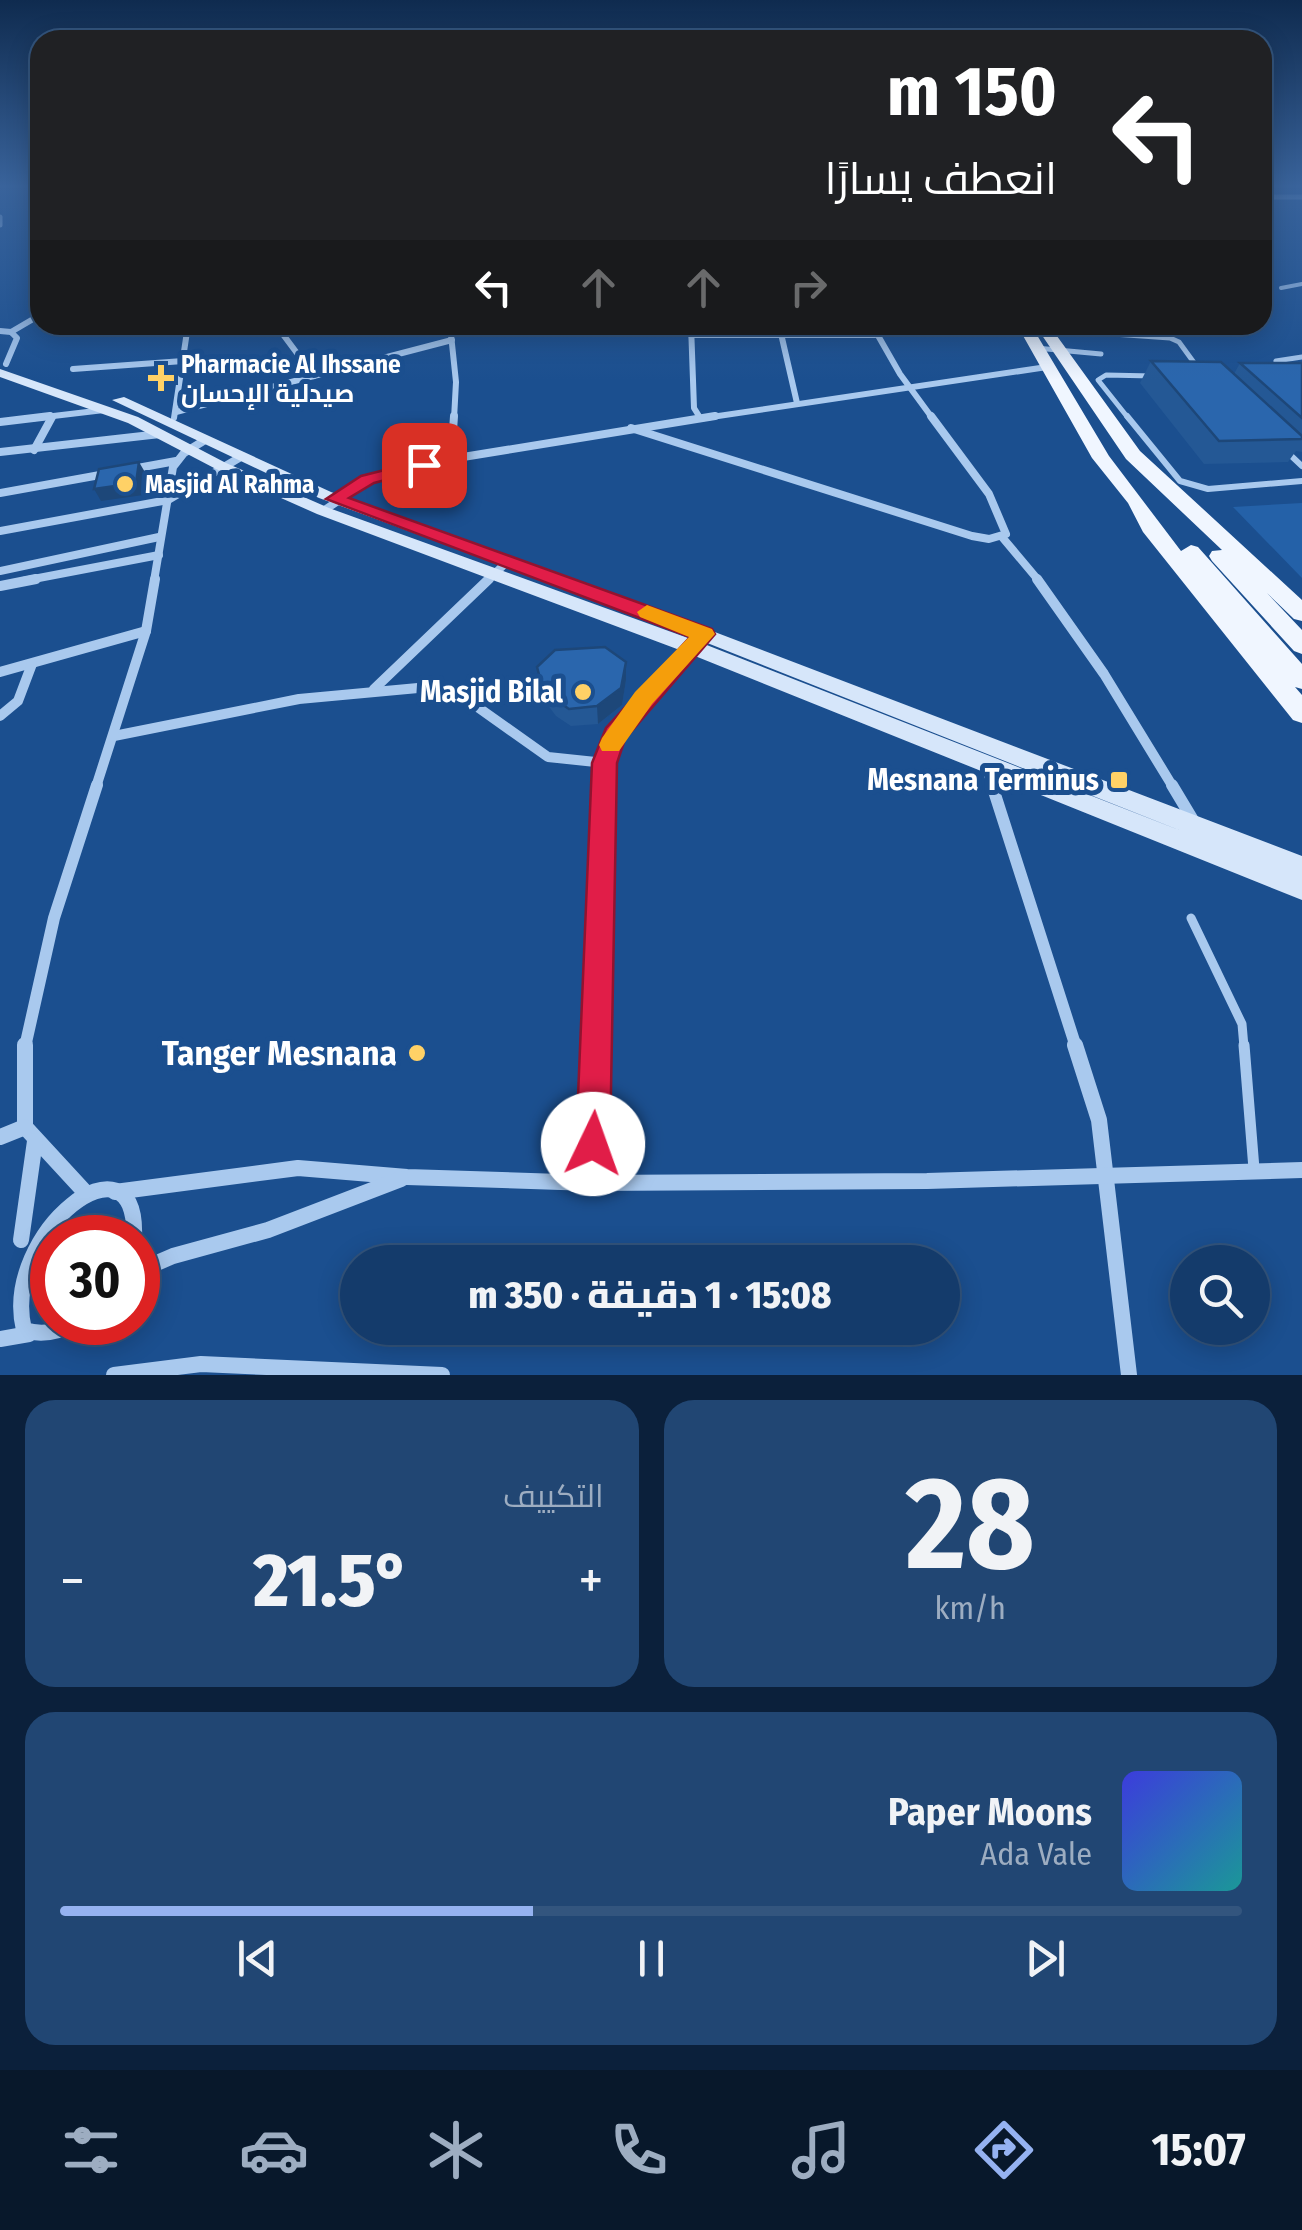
<!DOCTYPE html>
<html lang="ar">
<head>
<meta charset="utf-8">
<style>
	:root { --surface:#143b6b; --page:#214673; --text:#f1f3f6; --muted:#9dadc1; --line:#33557e; --accent:#95b2f1 }
	body { margin:0; font-family:"Fira Sans Condensed",Cairo,sans-serif; background:var(--page); color:var(--text); direction:rtl; height:100vh; display:flex; flex-direction:column; font-size:38px; white-space:nowrap }
	* { box-sizing:border-box; margin:0 }
	p { font-size:32px; color:var(--muted) }
	.icon { flex:none; width:55px; height:55px; fill:none; stroke:currentColor; stroke-width:2; stroke-linecap:round; stroke-linejoin:round }
	.map { position:relative; height:1375px; overflow:hidden; direction:ltr }
	.sheet { display:flex; flex-direction:column; gap:25px; padding:25px; background:#0b203b; flex:1 }
	.sheet>* { flex:none }
	.banner { position:absolute; left:30px; top:30px; width:1242px; height:305px; border-radius:30px; box-shadow:0 5px 25px #0003,0 0 0 2px var(--line); direction:rtl; background:#202124; color:#fff; overflow:hidden }
	.controls { position:absolute; left:1170px; top:1245px; display:grid; gap:20px }
	.controls a { display:grid; place-items:center; width:100px; height:100px; border-radius:50%; background:var(--surface); box-shadow:0 5px 25px #0003,0 0 0 2px var(--line); font-size:50px }
	.speed { position:absolute; left:30px; top:1215px; display:flex; gap:20px; font-size:50px; font-weight:700; text-align:center }
	.speed>* { display:grid; place-content:center; width:130px; height:130px; border-radius:50%; background:var(--surface); box-shadow:0 5px 25px #0003,0 0 0 2px var(--line); line-height:1 }
	.speed .limit { border:15px solid #d22; background:#fff; color:#111 }
	.pin { position:absolute; display:grid; place-items:center; width:85px; height:85px; color:#fff; margin:-42px; border-radius:20px; box-shadow:0 5px 15px #0006 }
	.me { position:absolute; width:110px; margin:-55px; rotate:3deg; stroke-linejoin:round; filter:drop-shadow(0 0 8px #0008) }
	.turn { display:flex; align-items:center; gap:35px; height:210px; padding:0 50px; font-size:45px }
	.turn .icon { width:130px; height:130px; stroke-width:2.5 }
	.turn b { display:block; font-size:70px; line-height:85px }
	.lanes { display:flex; align-items:center; height:95px; padding:0 50px; background:#0003; justify-content:center; gap:50px; direction:ltr }
	.lanes .off { opacity:.35 }
	.big { font-size:75px; font-weight:800; line-height:1.1 }
	.sheet .tile { flex:1; display:flex; flex-direction:column; justify-content:center; gap:15px; min-width:0; padding:0 35px; border-radius:30px; background:var(--page) }
	.sheet .dial { align-items:center; gap:0 }
	.dial b { font-size:130px; line-height:1 }
	.song { display:flex; align-items:center; gap:30px }
	.cover { width:120px; height:120px; border-radius:15px; background:linear-gradient(135deg,hsl(240 70% 55%),hsl(180 70% 35%)) }
	.played { height:10px; border-radius:5px; background:linear-gradient(90deg,var(--accent) 40%,var(--line) 40%) }
	.keys { display:flex; justify-content:space-around; direction:ltr }
	.heat { display:flex; justify-content:space-between; align-items:center; font-size:55px; direction:ltr }
	.sheet .tiles { flex:1; display:grid; gap:25px; grid-template-columns:1fr 1fr }
	.tile:last-child { grid-column:span 2 }
	.trip { position:absolute; left:340px; top:1245px; width:620px; height:100px; border-radius:50px; background:var(--surface); box-shadow:0 5px 25px #0003,0 0 0 2px var(--line); font-weight:800; line-height:100px; text-align:center; direction:rtl }
	.dock { display:flex; height:160px; justify-content:space-around; align-items:center; background:#08182b; color:var(--muted) }
	.dock .icon { width:70px; height:70px }
	.dock .current { color:var(--accent) }
	.dock b { font-size:45px; color:var(--text) }
	.map>svg:first-child { display:block }
</style>
</head>
<body>
<div class="map">
<svg width="1302" height="1375" viewBox="0 0 1302 1375">
	<rect width="100%" height="100%" fill="#1b4f8f"/>
	<!-- green -->
	<polygon fill="#2461a8" points="1302,503 1302,578 1233,507"/>
	<g fill="none" stroke-linecap="round" stroke-linejoin="round">
		<!-- lane-far4 -->
		<polyline stroke="#a9c9ee" stroke-width="4" points="1281,288 1302,284"/>
		<!-- lane-far3 -->
		<g stroke="#a9c9ee" stroke-width="5">
			<polyline points="1027,328 1170,338 1179,342 1195,364"/>
			<polyline points="1036,348 1101,354"/>
			<polyline points="1283,366 1276,361 1302,357"/>
			<polyline points="1129,419 1098,380 1106,375 1153,376"/>
		</g>
		<!-- lane-far2 -->
		<g stroke="#a9c9ee" stroke-width="6">
			<polyline points="1127,416 1180,481 1208,489 1302,481"/>
			<polyline points="1285,450 1302,466"/>
		</g>
		<!-- lane-far1 -->
		<polyline stroke="#a9c9ee" stroke-width="9" points="1191,918 1242,1024 1244,1047"/>
		<!-- lane -->
		<polyline stroke="#a9c9ee" stroke-width="11" points="1244,1045 1254,1169"/>
		<!-- street-far5 -->
		<g stroke="#a9c9ee" stroke-width="5">
			<polyline points="1262,197 1302,197"/>
			<polyline points="0,217 0,225"/>
		</g>
		<!-- street-far4 -->
		<g stroke="#a9c9ee" stroke-width="6">
			<polyline points="276,325 314,376"/>
			<polyline points="450,325 456,382 454,419"/>
			<polyline points="691,325 694,408 699,416"/>
			<polyline points="779,325 797,403"/>
			<polyline points="872,325 900,374 933,419"/>
			<polyline points="0,331 11,332 17,338 6,364"/>
			<polyline points="11,332 40,315"/>
			<polyline points="691,335 875,335"/>
			<polyline points="73,369 183,361"/>
			<polyline points="176,412 452,340"/>
			<polyline points="174,418 188,325"/>
			<polyline points="28,419 104,410"/>
			<polyline points="698,419 1047,367"/>
		</g>
		<!-- street-far3 -->
		<g stroke="#a9c9ee" stroke-width="8">
			<polyline points="0,422 50,416"/>
			<polyline points="631,428 972,536 989,539 1006,534 989,494 931,416"/>
			<polyline points="34,450 52,417"/>
			<polyline points="0,452 160,434"/>
			<polyline points="451,459 454,416"/>
			<polyline points="132,469 176,461"/>
			<polyline points="0,493 111,473"/>
			<polyline points="323,511 368,481 420,464 715,416"/>
			<polyline points="0,531 168,500 239,458"/>
			<polyline points="1002,537 1039,581"/>
			<polyline points="0,571 159,537"/>
			<polyline points="23,581 159,555"/>
			<polyline points="154,581 173,467 184,453 205,440"/>
			<polyline points="487,581 509,560"/>
		</g>
		<!-- street-far2 -->
		<g stroke="#a9c9ee" stroke-width="10">
			<polyline points="1037,579 1104,674 1173,787"/>
			<polyline points="0,586 36,579"/>
			<polyline points="0,672 146,631"/>
			<polyline points="374,689 489,579"/>
			<polyline points="0,716 18,701 32,664"/>
			<polyline points="114,736 299,699 418,688 462,696 548,757 605,763 604,787"/>
			<polyline points="605,763 614,735 693,646"/>
			<polyline points="985,763 993,787"/>
			<polyline points="96,787 146,631 155,579"/>
		</g>
		<!-- street-far1 -->
		<g stroke="#a9c9ee" stroke-width="12">
			<polyline points="992,785 1076,1047"/>
			<polyline points="1172,785 1193,820"/>
			<polyline points="25,1047 54,918 97,785"/>
			<polyline points="596,1047 604,785"/>
		</g>
		<!-- street -->
		<g stroke="#a9c9ee" stroke-width="16">
			<polyline points="25,1045 25,1127 84,1191"/>
			<polyline points="1075,1045 1099,1120 1129,1375"/>
			<polyline points="0,1137 25,1127"/>
			<polyline points="591,1183 596,1045"/>
			<polyline points="115,1192 298,1168 407,1177 591,1183 927,1181 1302,1170"/>
			<polyline points="21,1240 35,1141"/>
			<polyline points="138,1271 173,1256 268,1230 401,1179"/>
			<path d="M76 1322C59 1332 43 1336 24 1330 0 1233 139 1124 134 1238"/>
			<polyline points="0,1339 29,1334"/>
			<polyline points="114,1375 201,1364 442,1375"/>
		</g>
		<!-- secondary -->
		<polygon fill="#d6e6fa" fill-rule="evenodd" points="0,369 138,417 226,463 329,508 699,642 1184,832 624,610 319,498 112,400 124,397 331,492 636,602 1302,856 1302,900 685,652 317,514 216,469 128,423 0,377"/>
		<!-- primary -->
		<g fill="#f0f6ff" fill-rule="evenodd">
			<polygon points="1017,325 1031,325 1109,456 1181,551 1191,545 1198,547 1302,664 1302,689 1295,687 1302,695 1302,723 1293,720 1143,532 1128,503 1092,458"/>
			<polygon points="1035,325 1049,325 1140,451 1302,600 1302,621 1294,619 1267,593 1302,630 1302,654 1294,651 1212,561 1209,556 1212,551 1222,550 1126,459"/>
		</g>
	</g>
	<!-- wall -->
	<g fill="#245895">
		<polygon points="1151,361 1234,374 1240,363 1302,363 1302,452 1296,451 1288,462 1204,464 1140,383"/>
		<polygon points="626,662 626,680 622,705 598,724 571,726 556,716 544,700 537,667"/>
	</g>
	<!-- shaded-wall -->
	<g fill="#1d4779">
		<polygon points="139,462 146,474 143,495 101,501 94,489"/>
		<polygon points="626,662 626,680 622,705 598,724 597,706"/>
	</g>
	<!-- building -->
	<g fill="#2a66ad" stroke="#1d4779" stroke-width="2.5">
		<polygon points="1151,361 1221,362 1302,436 1302,439 1219,441"/>
		<polygon points="1240,363 1302,363 1302,418"/>
		<polygon points="139,462 136,483 94,489 99,469"/>
		<polygon points="605,647 626,662 621,688 597,706 569,709 553,698 541,682 537,667 555,650"/>
	</g>
	<!-- sky -->
	<linearGradient id="sky" x2="0" y2="1"><stop stop-color="#0f2b4f"/><stop offset="0.49" stop-color="#39639b"/><stop offset="1" stop-color="#39639b" stop-opacity="0"/></linearGradient>
	<rect width="1302" height="380" fill="url(#sky)"/>
	<!-- route -->
	<polygon fill="#e11d48" stroke="#92132f" stroke-width="2.5" points="424,460 431,461 431,468 374,483 349,498 712,629 715,634 625,739 617,763 610,1144 605,1156 593,1161 581,1156 576,1144 592,763 606,728 690,637 326,499 361,476"/>
	<!-- slow -->
	<polygon fill="#f59e0b" points="647,605 712,629 715,634 652,704 619,751 602,751 599,745 602,738 635,692 689,637 640,617 637,612"/>
	<!-- markers -->
	<g fill="#ffd166" stroke="#1b4f8f" stroke-width="4">
		<path d="M156 363h10v10h10v10h-10v10h-10v-10h-10v-10h10z"/>
		<circle cx="125" cy="484" r="10"/>
		<circle cx="583" cy="692" r="10"/>
		<rect x="1109" y="770" width="20" height="20" rx="5"/>
		<circle cx="417" cy="1053" r="10"/>
	</g>
	<g text-anchor="middle" stroke-width="10" stroke-linejoin="round" paint-order="stroke">
		<!-- far-poi labels -->
		<g font-size="25" font-weight="bold" fill="#fff" stroke="#1b4f8f" text-anchor="start">
			<text x="181" y="373">Pharmacie Al Ihssane<tspan x="181" dy="29">صيدلية الإحسان</tspan></text>
			<text x="145" y="493">Masjid Al Rahma</text>
		</g>
		<!-- poi labels -->
		<g font-size="30" font-weight="bold" fill="#fff" stroke="#1b4f8f" text-anchor="end">
			<text x="563" y="702">Masjid Bilal</text>
			<text x="1099" y="790">Mesnana Terminus</text>
		</g>
		<!-- near-poi labels -->
		<g font-size="35" font-weight="bold" fill="#fff" stroke="#1b4f8f" text-anchor="end">
			<text x="397" y="1065">Tanger Mesnana</text>
		</g>
	</g>
</svg>
<div class="controls">
<a><svg class="icon" aria-label="search" viewBox="0 0 24 24"><circle cx="10" cy="10" r="6"/><path d="M15 15l6 6"/></svg></a>
</div>
<div class="speed"><div class="limit">30</div></div>
<div class="pin" style="left:424px;top:465px;background:#d93025"><svg class="icon" aria-label="arrive" viewBox="0 0 24 24"><path d="M6 21V4h12l-3 4 3 4H6"/></svg></div>
<svg class="me" style="left:593px;top:1144px" viewBox="-20 -20 40 40"><circle r="19" fill="#fff"/><path d="M0-13L10 11 0 6-10 11z" fill="#e11d48"/></svg>
<div class="trip">15:08 · 1 دقيقة · 350 m</div>
<div class="banner">
<div class="turn"><svg class="icon" aria-label="left" viewBox="0 0 24 24"><path d="M17 20v-9H6M10 6l-5 5 5 5"/></svg><div><b>150 m</b>انعطف يسارًا</div></div>
<div class="lanes"><svg class="icon" aria-label="left" viewBox="0 0 24 24"><path d="M17 20v-9H6M10 6l-5 5 5 5"/></svg><svg class="icon off" aria-label="ahead" viewBox="0 0 24 24"><path d="M12 20V5M6 11l6-6 6 6"/></svg><svg class="icon off" aria-label="ahead" viewBox="0 0 24 24"><path d="M12 20V5M6 11l6-6 6 6"/></svg><svg class="icon off" aria-label="right" viewBox="0 0 24 24"><path d="M7 20v-9h11M14 6l5 5-5 5"/></svg></div>
</div>
</div>
<section class="sheet">
<div class="tiles">
<div class="tile dial"><b>28</b><p>km/h</p></div>
<div class="tile"><p>التكييف</p>
<div class="heat"><a>−</a><b class="big">21.5°</b><a>+</a></div>
</div>
<div class="tile">
<div class="song"><i class="cover"></i><div><b>Paper Moons</b><p>Ada Vale</p></div></div>
<div class="played"></div>
<div class="keys"><svg class="icon" aria-label="previous" viewBox="0 0 24 24"><path d="M18 5L8 12l10 7zM5 5v14"/></svg><svg class="icon" aria-label="pause" viewBox="0 0 24 24"><path d="M8 5v14M16 5v14"/></svg><svg class="icon" aria-label="next" viewBox="0 0 24 24"><path d="M6 5l10 7-10 7zM19 5v14"/></svg></div>
</div>
</div>
</section>
<nav class="dock">
<b>15:07</b>
<svg class="icon current" aria-label="directions" viewBox="0 0 24 24"><path d="M12 3l9 9-9 9-9-9zM9 14v-3h6M13 9l2 2-2 2"/></svg>
<svg class="icon" aria-label="music" viewBox="0 0 24 24"><path d="M9 18V5l10-2v13"/><circle cx="6" cy="18" r="3"/><circle cx="16" cy="16" r="3"/></svg>
<svg class="icon" aria-label="phone" viewBox="0 0 24 24"><path d="M5 4h4l2 5-3 2q2 4 5 5l2-3 5 2v4C11 20 4 13 5 4z"/></svg>
<svg class="icon" aria-label="climate" viewBox="0 0 24 24"><path d="M12 3v18M4 7l16 10M4 17L20 7"/></svg>
<svg class="icon" aria-label="car" viewBox="0 0 24 24"><path d="M5 17H2v-5l4-1 3-4h7l3 4 3 1v5h-3M9 17h6M6 11h13"/><circle cx="7" cy="17" r="2"/><circle cx="17" cy="17" r="2"/></svg>
<svg class="icon" aria-label="filters" viewBox="0 0 24 24"><path d="M4 7h16M4 17h16"/><circle cx="9" cy="7" r="2"/><circle cx="15" cy="17" r="2"/></svg>
</nav>
</body>
</html>
